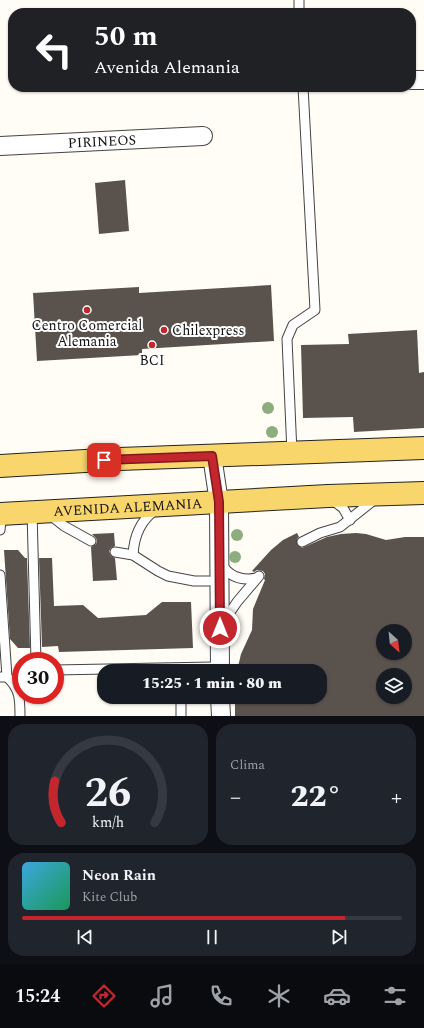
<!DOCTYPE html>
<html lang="es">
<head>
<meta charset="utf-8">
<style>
	:root { --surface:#171b24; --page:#20242c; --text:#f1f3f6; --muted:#9ea1a6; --line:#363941; --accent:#c4262e }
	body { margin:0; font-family:Spectral,serif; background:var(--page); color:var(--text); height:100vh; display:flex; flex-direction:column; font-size:15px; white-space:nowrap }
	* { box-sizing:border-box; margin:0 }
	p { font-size:13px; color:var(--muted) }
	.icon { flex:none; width:22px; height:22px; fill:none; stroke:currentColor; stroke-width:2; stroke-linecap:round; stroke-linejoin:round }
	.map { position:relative; height:716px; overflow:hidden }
	.sheet { display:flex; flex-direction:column; gap:8px; padding:8px; background:#0d0f14; flex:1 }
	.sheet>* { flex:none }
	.hud { position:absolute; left:8px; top:8px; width:408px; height:84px; border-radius:16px; box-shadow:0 1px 3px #0004; background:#202124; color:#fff; overflow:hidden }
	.needle { width:26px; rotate:153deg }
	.tools { position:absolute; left:376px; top:624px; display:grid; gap:8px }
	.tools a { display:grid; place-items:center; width:36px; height:36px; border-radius:50%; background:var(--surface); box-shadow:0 1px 3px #0004; font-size:20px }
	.speed { position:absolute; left:12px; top:652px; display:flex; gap:8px; font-size:20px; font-weight:700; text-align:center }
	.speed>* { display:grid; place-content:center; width:52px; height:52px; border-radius:50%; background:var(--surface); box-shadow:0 1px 3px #0004; line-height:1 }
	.speed .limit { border:6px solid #d22; background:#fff; color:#111 }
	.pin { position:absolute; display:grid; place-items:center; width:34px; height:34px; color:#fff; margin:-17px; border-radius:8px; box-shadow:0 2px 6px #0006 }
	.me { position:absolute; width:44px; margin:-22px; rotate:0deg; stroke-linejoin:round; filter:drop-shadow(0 0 3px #0008) }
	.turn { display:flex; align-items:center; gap:14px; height:84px; padding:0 20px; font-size:18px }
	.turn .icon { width:52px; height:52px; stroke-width:2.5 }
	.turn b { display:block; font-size:28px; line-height:34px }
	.big { font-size:30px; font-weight:800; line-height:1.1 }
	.sheet .tile { flex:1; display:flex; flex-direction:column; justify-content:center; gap:6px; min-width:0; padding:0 14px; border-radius:16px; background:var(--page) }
	.sheet .dial { align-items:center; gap:0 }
	.dial svg { height:104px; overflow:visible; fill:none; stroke:var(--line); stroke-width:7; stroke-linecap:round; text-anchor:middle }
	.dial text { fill:var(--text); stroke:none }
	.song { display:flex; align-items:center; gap:12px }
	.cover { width:48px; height:48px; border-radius:6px; background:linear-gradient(135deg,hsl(200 70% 55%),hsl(150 70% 35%)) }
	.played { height:4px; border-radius:2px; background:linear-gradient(90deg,var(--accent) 85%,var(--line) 85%) }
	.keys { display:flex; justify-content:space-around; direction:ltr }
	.heat { display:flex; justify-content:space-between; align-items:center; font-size:22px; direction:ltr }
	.sheet .tiles { flex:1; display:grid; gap:8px; grid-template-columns:1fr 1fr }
	.tile:last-child { grid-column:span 2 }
	.trip { position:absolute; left:97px; top:664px; width:230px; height:40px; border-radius:16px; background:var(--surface); box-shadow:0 1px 3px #0004; font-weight:800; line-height:40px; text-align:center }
	.menu { display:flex; height:64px; justify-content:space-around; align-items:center; background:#090b0e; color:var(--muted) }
	.menu .icon { width:28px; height:28px }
	.menu .on { color:var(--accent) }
	.menu b { font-size:18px; color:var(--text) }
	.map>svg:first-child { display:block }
</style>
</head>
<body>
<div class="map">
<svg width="424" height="716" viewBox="0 0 424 716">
	<rect width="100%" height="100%" fill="#fffdf5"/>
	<!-- building -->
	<g fill="#5a524d" fill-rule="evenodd">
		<polygon points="125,180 129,231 99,234 95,183"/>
		<polygon points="271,285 274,341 142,349 142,355 37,361 33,293 139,287 139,293"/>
		<polygon points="417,330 419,373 424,372 424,428 354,432 353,417 303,418 301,345 349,344 348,334"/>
		<polygon points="114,533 115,546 111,548 109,551 111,556 115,558 117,580 93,581 91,547 96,544 97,541 96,538 92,534"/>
		<path d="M297 533 299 537 297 539V544L302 548 327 537 341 534 356 533 366 534 386 540 405 537H424V716H235V697H320V671H237L241 654 252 630 253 609 265 580 264 579 265 574 263 571 257 570 254 572 252 571 271 550 283 540ZM383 631H405V653H383ZM383 675H405V697H383Z"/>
		<polygon points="4,550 18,550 25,558 27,558 30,648 18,648 10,639"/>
		<polygon points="39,558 52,558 54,606 83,605 98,618 146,615 162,602 191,602 193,648 59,652 58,646 42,647"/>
	</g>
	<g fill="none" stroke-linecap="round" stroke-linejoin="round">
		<!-- service casing -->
		<g stroke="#444" stroke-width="11">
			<g id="service">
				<polyline points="299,0 299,13"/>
				<polyline points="292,453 287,339 293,325 315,310 303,87"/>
				<polyline points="331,499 343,508 350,520"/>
				<polyline points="32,512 36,661"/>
				<polyline points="50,515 64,526 91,541"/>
				<polyline points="0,530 2,513"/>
				<polyline points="302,542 320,533 340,527 374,500"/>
				<polyline points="115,552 133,555 158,571 168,576 194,581 209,581"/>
				<path d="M133 555C134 536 140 520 157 509"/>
				<path d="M221 563C229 577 242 581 257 578"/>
				<polyline points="0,575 7,677 0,677"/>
				<polyline points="222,624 237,602 259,576"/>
				<polyline points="55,670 212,667"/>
				<path d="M7 677C20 689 20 699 20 716"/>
				<polyline points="181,697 181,716"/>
			</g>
		</g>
		<!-- minor casing -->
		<g stroke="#444" stroke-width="20">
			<g id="minor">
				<polyline points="411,80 424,80"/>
				<path id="s1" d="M0 146 203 136"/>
				<polyline points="212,456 219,502 220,671"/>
				<polyline points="220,697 221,716"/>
			</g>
		</g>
		<!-- primary casing -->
		<g stroke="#222" stroke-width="24">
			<g id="primary">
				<polyline points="0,466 119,459 424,448"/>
				<path id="s2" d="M0 514 328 496 424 493"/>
			</g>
		</g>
		<!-- service -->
		<use href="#service" stroke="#fff" stroke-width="9"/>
		<!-- minor -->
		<use href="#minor" stroke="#fff" stroke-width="18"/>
		<!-- primary -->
		<use href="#primary" stroke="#f9d66b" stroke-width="22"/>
	</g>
	<!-- trees -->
	<g fill="#8dad7f">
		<circle cx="268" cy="408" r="6"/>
		<circle cx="272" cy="432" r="6"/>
		<circle cx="237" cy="535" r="6"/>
		<circle cx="235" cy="557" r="6"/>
	</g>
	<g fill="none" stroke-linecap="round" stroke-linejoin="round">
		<!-- route casing -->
		<g stroke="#7f191e" stroke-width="10">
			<polyline id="route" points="104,460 212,456 219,502 220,628"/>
		</g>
		<!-- route -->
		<use href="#route" stroke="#c4262e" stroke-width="7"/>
	</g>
	<!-- markers -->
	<g fill="#c4262e" stroke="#fff" stroke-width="1.5">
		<circle cx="87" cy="310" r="4"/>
		<circle cx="164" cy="330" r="4"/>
		<circle cx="152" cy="345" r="4"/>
	</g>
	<g text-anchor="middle" stroke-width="4" stroke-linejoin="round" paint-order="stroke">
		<!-- street labels -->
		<g font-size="14" fill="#111" stroke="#fff">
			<text dy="5" stroke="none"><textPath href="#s1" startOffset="102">PIRINEOS</textPath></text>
			<text dy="5" stroke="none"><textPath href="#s2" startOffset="128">AVENIDA ALEMANIA</textPath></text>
		</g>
		<!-- poi labels -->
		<g font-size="14" fill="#111" stroke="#fff">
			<text x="87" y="330">Centro Comercial<tspan x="87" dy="16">Alemania</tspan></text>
			<text x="172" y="335" text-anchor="start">Chilexpress</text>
			<text x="152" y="365">BCI</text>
		</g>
	</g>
</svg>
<div class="tools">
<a><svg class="needle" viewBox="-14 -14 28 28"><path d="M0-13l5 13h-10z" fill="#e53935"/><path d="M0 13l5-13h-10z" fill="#9ea1a6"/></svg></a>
<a><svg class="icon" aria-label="layers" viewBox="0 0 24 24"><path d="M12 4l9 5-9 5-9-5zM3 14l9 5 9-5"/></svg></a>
</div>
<div class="speed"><div class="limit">30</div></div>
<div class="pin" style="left:104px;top:460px;background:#d93025"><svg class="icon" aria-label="arrive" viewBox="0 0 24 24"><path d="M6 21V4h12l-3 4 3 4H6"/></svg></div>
<svg class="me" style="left:220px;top:628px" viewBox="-20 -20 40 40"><circle r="17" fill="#c4262e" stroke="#fff" stroke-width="3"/><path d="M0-11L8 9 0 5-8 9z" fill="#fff"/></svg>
<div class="trip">15:25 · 1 min · 80 m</div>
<div class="hud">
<div class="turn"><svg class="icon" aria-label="left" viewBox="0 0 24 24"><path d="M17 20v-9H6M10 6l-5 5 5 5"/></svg><div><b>50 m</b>Avenida Alemania</div></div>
</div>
</div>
<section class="sheet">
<div class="tiles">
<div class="tile dial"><svg viewBox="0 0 100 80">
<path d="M14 69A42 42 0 1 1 86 69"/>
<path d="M14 69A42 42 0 0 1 9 37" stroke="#c4262e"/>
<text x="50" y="56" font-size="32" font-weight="700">26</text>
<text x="50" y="72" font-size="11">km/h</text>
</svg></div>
<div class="tile"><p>Clima</p>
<div class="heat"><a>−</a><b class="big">22°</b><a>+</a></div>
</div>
<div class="tile">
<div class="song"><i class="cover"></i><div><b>Neon Rain</b><p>Kite Club</p></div></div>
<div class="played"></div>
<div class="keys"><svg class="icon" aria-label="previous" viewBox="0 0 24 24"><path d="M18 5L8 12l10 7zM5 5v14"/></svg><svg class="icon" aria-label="pause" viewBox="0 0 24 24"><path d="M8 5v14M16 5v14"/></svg><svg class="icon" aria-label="next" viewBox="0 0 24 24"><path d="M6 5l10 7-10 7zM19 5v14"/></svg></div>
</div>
</div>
</section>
<nav class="menu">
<b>15:24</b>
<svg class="icon on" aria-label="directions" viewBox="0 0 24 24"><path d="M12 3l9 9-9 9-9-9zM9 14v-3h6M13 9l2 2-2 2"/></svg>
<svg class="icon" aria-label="music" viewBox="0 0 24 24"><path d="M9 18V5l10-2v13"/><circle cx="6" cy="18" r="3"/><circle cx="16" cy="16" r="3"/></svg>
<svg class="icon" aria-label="phone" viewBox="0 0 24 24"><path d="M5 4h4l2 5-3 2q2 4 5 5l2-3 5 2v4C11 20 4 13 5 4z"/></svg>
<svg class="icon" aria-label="climate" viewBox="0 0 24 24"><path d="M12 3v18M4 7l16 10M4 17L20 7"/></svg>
<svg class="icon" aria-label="car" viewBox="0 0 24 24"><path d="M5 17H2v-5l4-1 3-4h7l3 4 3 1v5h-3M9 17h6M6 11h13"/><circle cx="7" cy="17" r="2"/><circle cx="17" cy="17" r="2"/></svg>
<svg class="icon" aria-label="filters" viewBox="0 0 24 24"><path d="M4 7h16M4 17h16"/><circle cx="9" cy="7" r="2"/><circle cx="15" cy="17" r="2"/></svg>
</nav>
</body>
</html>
